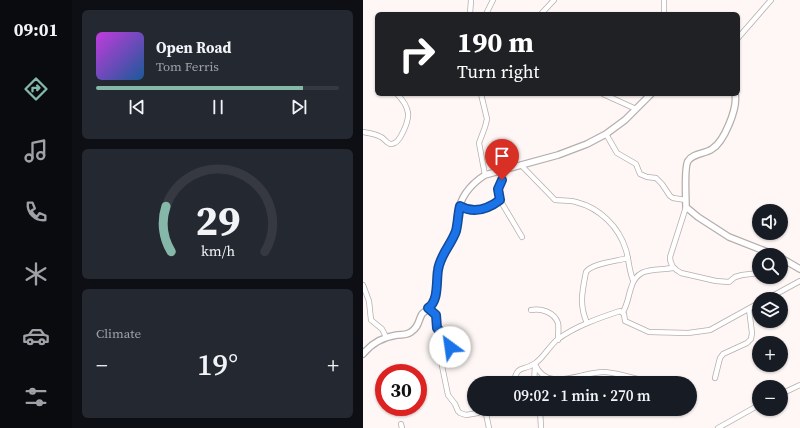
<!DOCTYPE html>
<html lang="en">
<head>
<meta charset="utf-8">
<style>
	:root { --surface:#171b24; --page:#242831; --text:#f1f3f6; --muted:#9ea1a6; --line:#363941; --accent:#85b8a8 }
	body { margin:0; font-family:"Source Serif 4",serif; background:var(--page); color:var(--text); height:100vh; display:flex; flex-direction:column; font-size:15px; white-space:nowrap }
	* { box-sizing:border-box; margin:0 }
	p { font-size:13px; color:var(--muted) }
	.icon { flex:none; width:22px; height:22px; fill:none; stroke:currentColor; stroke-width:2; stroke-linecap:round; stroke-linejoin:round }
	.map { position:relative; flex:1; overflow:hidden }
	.sheet { display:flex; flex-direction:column; gap:10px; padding:10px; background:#0d0f14; width:291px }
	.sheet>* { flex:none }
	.top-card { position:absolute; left:12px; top:12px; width:365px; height:84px; border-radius:6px; box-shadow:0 1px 3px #0004; background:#202124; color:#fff; overflow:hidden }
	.buttons { position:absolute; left:389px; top:204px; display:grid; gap:8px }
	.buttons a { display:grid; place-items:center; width:36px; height:36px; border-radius:50%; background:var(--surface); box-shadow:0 1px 3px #0004; font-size:20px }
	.speed { position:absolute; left:12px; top:364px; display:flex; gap:8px; font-size:20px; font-weight:700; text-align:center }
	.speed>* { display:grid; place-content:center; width:52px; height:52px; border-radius:50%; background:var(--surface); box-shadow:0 1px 3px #0004; line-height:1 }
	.speed .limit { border:6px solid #d22; background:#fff; color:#111 }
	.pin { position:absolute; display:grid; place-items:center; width:34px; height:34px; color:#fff; margin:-41px -17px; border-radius:50% 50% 50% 0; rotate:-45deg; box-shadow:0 0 4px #0007 }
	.pin .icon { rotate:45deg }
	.me { position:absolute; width:44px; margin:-22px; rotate:329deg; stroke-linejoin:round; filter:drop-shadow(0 0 3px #0008) }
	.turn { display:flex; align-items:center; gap:14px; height:84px; padding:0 16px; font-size:18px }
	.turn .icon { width:52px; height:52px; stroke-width:2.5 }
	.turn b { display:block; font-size:28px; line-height:34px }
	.big { font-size:30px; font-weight:600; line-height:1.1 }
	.sheet .widget { flex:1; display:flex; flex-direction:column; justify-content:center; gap:6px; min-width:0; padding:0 14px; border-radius:6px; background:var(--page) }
	.sheet .dial { align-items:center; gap:0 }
	.dial svg { height:104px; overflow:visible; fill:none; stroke:var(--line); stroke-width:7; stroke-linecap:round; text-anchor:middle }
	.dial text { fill:var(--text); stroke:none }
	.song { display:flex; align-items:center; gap:12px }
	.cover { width:48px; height:48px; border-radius:6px; background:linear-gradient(135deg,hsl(290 70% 55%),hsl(210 70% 35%)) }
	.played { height:4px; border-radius:2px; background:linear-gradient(90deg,var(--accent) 85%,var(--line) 85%) }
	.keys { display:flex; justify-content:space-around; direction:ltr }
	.heat { display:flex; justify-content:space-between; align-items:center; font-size:22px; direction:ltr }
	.trip { position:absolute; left:104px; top:376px; width:230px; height:40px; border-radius:20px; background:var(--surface); box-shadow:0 1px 3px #0004; font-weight:600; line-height:40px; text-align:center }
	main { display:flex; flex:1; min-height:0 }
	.menu { display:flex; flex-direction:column; width:72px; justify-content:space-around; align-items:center; background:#090b0e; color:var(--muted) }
	.menu .icon { width:28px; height:28px }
	.menu .on { color:var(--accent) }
	.menu b { font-size:18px; color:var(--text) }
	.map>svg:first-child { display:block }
</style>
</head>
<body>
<main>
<nav class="menu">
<b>09:01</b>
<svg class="icon on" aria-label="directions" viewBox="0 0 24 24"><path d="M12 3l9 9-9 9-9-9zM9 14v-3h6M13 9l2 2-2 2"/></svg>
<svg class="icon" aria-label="music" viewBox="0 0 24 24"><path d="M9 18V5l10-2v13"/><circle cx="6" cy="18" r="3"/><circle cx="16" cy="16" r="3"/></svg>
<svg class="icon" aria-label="phone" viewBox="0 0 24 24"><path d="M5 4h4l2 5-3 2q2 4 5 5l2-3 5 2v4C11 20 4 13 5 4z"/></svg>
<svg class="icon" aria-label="climate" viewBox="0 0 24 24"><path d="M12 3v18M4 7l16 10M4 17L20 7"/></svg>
<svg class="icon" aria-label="car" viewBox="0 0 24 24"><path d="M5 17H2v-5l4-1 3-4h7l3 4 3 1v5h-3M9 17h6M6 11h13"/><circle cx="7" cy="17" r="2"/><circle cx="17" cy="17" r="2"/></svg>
<svg class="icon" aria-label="filters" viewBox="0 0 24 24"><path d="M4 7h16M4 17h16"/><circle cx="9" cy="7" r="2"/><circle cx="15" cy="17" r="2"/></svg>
</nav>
<section class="sheet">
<div class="widget">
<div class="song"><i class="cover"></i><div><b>Open Road</b><p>Tom Ferris</p></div></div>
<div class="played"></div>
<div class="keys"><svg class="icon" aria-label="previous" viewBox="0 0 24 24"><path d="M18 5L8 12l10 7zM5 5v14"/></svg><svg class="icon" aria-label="pause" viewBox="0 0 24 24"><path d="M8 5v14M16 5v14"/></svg><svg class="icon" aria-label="next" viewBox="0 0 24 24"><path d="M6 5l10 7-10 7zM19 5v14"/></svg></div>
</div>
<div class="widget dial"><svg viewBox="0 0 100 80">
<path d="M14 69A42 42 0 1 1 86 69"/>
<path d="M14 69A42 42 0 0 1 10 34" stroke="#85b8a8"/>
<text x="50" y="56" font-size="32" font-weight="700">29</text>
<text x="50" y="72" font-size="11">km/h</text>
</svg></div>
<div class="widget"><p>Climate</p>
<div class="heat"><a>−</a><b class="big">19°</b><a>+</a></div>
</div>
</section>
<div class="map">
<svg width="437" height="428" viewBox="0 0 437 428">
	<rect width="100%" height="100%" fill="#fef7f5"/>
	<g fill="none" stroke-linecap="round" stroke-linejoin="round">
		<!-- minor casing -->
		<g stroke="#b6aeac" stroke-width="6">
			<g id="minor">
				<polyline points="107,14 108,0"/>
				<polyline points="123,14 130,0"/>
				<polyline points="178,14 191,0"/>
				<polyline points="301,14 301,0"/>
				<polyline points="375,38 408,0"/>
				<polyline points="118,94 124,119 122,127 116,143 122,175"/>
				<polyline points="240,94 273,109"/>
				<path d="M0 132C6 133 13 134 18 137 22 139 24 144 28 144 37 145 46 120 45 113 44 106 39 99 34 94"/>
				<polyline points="243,134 254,153 273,164 277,174 284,177 293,178 299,184 307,196 310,198 323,200"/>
				<path d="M158 165 192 200C199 201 206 200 213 202 237 208 256 227 263 250 266 260 266 271 270 280"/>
				<path d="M143 169C139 180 133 189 137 200L159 237"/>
				<path d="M97 206C111 214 124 209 137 200"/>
				<path d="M323 207 307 257C307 265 311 269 318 273L353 281 366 282 372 277 379 275 396 273"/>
				<polyline points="0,285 6,301 8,320 19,329 23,337"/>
				<polyline points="404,299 437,281"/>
				<polyline points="65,308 73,315 74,328 85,340 87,347 78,353 77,356 85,395 92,404 95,411 97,413 103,415 115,413 121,409"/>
				<path d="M168 310C178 308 191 312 195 323 196 328 195 335 195 340"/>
				<path d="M260 312C265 303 265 297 268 288 274 266 292 271 310 268"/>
				<path d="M224 323C216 305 219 292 223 272 229 263 255 261 265 258"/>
				<path d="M172 364C184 394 219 371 242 372 255 373 269 378 282 381"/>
				<polyline points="352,378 357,358 360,354 384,343 388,339 389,333 386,309"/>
				<path d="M150 383C156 363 158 372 171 364 180 359 186 346 195 339 213 326 236 318 257 311L261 314 262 321 286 332 325 333 347 330 396 303"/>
				<polyline points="171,383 172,366"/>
				<polyline points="418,394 437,385"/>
				<polyline points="122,409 126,428"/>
				<polyline points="177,409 178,428"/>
				<polyline points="38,424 39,428"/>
				<polyline points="355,428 396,405"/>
			</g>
		</g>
		<!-- tertiary casing -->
		<g stroke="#b6aeac" stroke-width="8">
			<g id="tertiary">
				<path d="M372 94C375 108 361 142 349 149 342 154 330 153 325 161 321 167 323 198 323 207L335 217 366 237 412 255"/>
				<polyline points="418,258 437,269"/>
				<path d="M0 354C9 343 20 337 34 335 39 335 44 335 48 332 56 327 55 321 59 314 62 311 66 309 68 306 75 296 73 282 75 270 77 256 87 245 92 232 94 226 94 220 95 214 97 197 108 184 122 175L195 155 224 144 243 134 262 120 288 94"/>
			</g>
		</g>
		<!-- minor -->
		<use href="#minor" stroke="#fff" stroke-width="4.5"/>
		<!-- tertiary -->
		<use href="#tertiary" stroke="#fff" stroke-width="5.5"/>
	</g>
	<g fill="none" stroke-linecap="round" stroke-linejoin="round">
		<!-- route casing -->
		<g stroke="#114b97" stroke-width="10">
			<path id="route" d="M87 347 85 340 74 328 73 315 65 308C76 301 73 282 75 270 77 255 88 245 93 231 95 223 95 214 97 206 111 214 125 209 137 200L135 189 139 180"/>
		</g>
		<!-- route -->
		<use href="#route" stroke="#1a73e8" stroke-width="7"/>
	</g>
</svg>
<div class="buttons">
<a><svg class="icon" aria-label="sound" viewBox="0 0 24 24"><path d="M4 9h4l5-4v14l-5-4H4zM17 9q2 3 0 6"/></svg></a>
<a><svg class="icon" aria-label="search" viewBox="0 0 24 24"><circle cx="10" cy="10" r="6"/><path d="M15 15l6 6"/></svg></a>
<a><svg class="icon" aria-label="layers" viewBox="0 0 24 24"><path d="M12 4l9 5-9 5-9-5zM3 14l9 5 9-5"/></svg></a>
<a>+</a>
<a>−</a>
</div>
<div class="speed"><div class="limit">30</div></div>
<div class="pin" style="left:139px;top:180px;background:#d93025"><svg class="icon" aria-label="arrive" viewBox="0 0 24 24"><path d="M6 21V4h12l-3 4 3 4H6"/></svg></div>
<svg class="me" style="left:87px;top:347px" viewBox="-20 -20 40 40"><circle r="19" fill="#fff"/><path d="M0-13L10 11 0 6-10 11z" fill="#1a73e8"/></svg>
<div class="trip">09:02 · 1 min · 270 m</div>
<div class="top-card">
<div class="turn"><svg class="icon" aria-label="right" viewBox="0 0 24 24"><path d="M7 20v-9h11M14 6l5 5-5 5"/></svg><div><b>190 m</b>Turn right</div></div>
</div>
</div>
</main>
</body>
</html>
